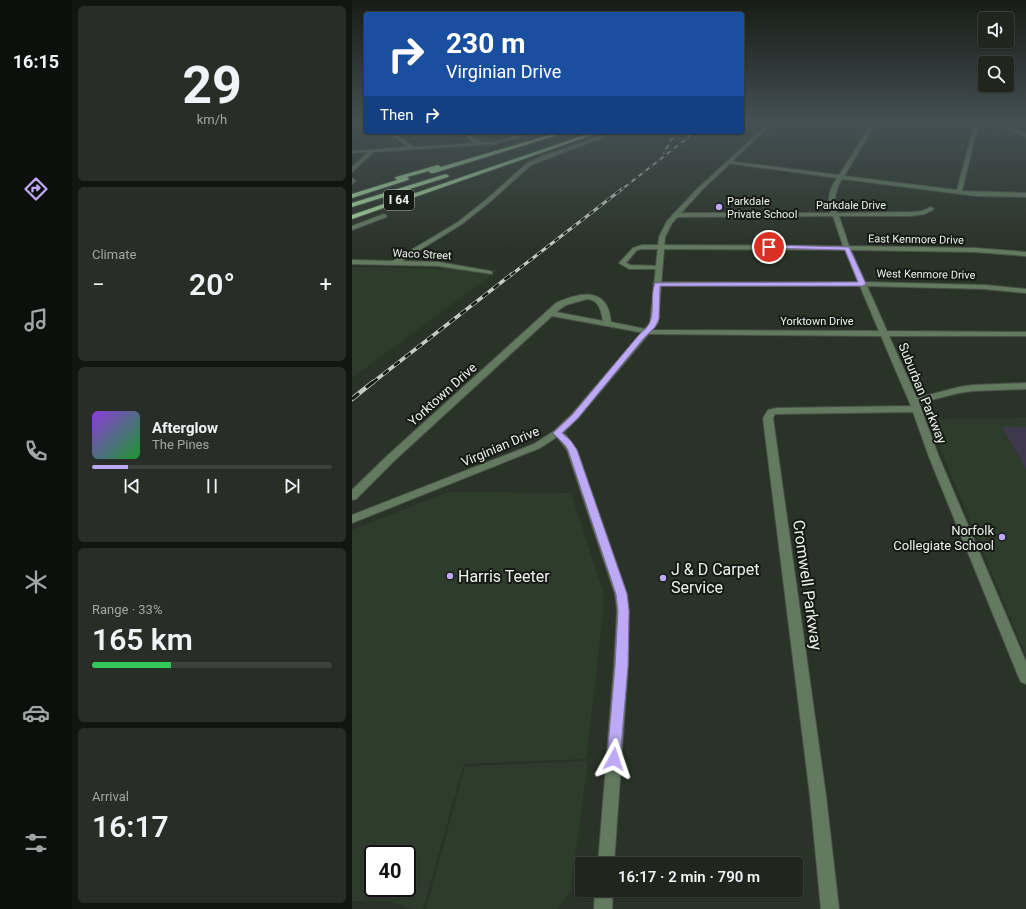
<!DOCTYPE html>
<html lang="en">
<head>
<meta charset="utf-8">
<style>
	:root { --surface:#20261e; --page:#282e27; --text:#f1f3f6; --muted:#a2a5a4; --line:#3d433c; --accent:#bda9f5 }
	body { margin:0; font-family:Roboto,sans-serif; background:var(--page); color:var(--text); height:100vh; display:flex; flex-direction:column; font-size:15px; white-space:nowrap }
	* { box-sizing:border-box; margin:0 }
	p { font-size:13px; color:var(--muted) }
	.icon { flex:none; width:22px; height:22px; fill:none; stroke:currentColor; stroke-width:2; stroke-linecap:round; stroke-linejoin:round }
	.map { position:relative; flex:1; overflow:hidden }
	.sheet { display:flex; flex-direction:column; gap:6px; padding:6px; background:#121510; width:280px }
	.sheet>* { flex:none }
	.guide { position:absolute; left:12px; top:12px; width:380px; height:122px; border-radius:4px; box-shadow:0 1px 3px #0004,0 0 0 1px var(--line); background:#1a4fa0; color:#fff; overflow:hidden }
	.fabs { position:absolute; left:626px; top:12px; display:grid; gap:8px }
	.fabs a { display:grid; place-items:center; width:36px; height:36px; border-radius:4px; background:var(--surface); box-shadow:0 1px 3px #0004,0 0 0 1px var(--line); font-size:20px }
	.speed { position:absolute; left:12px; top:845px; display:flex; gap:8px; font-size:20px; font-weight:700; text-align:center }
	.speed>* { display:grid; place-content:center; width:52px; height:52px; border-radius:50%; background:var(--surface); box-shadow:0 1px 3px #0004,0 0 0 1px var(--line); line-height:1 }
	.speed .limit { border:2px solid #111; border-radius:6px; background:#fff; color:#111 }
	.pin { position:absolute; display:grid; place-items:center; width:34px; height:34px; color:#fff; margin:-17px; border:2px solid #fff; border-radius:50%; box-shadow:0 1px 4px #0007 }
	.me { position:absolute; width:44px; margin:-22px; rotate:5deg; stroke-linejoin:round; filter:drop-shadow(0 0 3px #0008) }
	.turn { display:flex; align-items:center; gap:14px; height:84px; padding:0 16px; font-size:18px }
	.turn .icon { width:52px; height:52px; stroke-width:2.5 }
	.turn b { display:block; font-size:28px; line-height:34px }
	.then { display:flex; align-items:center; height:38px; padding:0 16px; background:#0003; gap:8px; font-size:15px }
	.big { font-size:30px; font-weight:600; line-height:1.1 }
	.sheet .card { flex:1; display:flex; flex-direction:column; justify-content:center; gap:6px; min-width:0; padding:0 14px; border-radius:6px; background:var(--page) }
	.sheet .dial { align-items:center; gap:0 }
	.dial b { font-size:52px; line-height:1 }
	.song { display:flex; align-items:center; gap:12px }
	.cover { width:48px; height:48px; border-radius:6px; background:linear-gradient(135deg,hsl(270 70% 55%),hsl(130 70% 35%)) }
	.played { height:4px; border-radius:2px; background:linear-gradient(90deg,var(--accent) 15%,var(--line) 15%) }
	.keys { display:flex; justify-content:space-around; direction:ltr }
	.heat { display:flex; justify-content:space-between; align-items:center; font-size:22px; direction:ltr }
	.charge { height:6px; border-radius:3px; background:linear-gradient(90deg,#34c759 33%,var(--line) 0) }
	.trip { position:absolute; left:223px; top:857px; width:228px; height:40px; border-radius:4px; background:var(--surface); box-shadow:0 1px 3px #0004,0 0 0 1px var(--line); font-weight:600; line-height:40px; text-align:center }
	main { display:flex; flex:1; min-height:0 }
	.dock { display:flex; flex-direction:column; width:72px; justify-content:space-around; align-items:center; background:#0d0f0c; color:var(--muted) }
	.dock .icon { width:28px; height:28px }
	.dock .active { color:var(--accent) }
	.dock b { font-size:18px; color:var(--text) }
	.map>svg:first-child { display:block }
</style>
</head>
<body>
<main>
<nav class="dock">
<b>16:15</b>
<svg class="icon active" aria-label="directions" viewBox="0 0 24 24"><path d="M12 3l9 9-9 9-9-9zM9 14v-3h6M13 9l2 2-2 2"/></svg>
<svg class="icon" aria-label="music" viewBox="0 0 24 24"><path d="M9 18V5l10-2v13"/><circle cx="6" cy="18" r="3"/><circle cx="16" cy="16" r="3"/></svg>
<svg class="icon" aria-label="phone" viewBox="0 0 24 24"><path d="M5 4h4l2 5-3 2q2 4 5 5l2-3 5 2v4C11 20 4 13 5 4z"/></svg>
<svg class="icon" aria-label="climate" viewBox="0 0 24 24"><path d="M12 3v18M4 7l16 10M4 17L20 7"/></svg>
<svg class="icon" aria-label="car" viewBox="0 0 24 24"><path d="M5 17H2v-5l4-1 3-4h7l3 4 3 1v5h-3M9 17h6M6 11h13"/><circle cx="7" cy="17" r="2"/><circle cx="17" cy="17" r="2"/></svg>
<svg class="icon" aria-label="filters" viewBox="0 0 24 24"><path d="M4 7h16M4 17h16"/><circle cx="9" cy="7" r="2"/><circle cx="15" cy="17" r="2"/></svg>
</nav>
<section class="sheet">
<div class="card dial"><b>29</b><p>km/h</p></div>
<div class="card"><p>Climate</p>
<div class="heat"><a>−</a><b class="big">20°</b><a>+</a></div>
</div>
<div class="card">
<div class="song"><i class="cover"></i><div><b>Afterglow</b><p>The Pines</p></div></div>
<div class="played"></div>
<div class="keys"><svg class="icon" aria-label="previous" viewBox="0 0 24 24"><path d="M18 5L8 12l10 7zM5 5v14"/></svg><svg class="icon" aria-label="pause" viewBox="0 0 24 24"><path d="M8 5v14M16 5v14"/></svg><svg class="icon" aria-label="next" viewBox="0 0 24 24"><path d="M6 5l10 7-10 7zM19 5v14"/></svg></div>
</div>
<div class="card"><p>Range · 33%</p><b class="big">165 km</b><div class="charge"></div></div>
<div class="card"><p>Arrival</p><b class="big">16:17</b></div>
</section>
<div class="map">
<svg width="674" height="909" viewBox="0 0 674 909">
	<rect width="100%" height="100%" fill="#2a3328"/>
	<!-- built -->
	<g fill="#2e3c2c" fill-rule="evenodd">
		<polygon points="0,267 146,270 0,378"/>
		<polygon points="674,418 674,656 576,419"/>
		<path d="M96 492 219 493 251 592V614L234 759 112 764 71 909H61L35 901H0V530ZM21 854H55V888H21Z"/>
		<polygon points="236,761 218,892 204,909 74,909 113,766"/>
	</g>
	<!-- green -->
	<polygon fill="#3d384c" points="650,427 674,427 674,469"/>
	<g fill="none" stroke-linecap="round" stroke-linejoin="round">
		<!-- minor casing -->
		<g stroke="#495247" stroke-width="2">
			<g id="minor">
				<path d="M521 122H525L492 176 605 190 622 125 609 122 648 124 674 134V137L651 128 626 125 610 191 674 193V197L624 196 490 179C483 190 481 200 485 213L559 212 570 211 579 207 582 209 573 214 559 216H487L497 246 623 248 674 252V256L623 252 499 250 513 282 632 285 674 289V293L632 289 515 286 535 331 674 332V336H537L565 398 607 387 621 385 674 383V389L621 391 607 393 567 403 587 457 674 662V684L669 682 667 678 577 457 561 412 423 414 421 418 474 796 487 909H469L458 796 411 418 416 410 425 408 559 406 529 336 298 334 200 316 43 460 4 499 0 500V490L35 456 204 303C217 297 241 288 252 302 257 307 258 315 259 322L298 330 527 331 508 286H305L301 284 305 282H506L493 250 290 249 285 250 274 263 278 265 306 266 308 267V269H277L267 263 281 248 290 245 491 246 481 216 323 217 320 215 323 213H479C475 199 477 190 485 178L374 163 377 161 487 175ZM235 299C247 300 249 310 251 321L204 312 214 305Z"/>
				<path d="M35 132H40L62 147 123 143 109 132C118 132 122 141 130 142 149 144 167 132 185 132L143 144 22 152 0 172V167L16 152 0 153V151L57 147Z"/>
				<polygon points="259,132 265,132 179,165 139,201 110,224 50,261 86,262 138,271 140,272 140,274 86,266 0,264 0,260 41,261 106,222 135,199 175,163 193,155"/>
				<polygon points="0,178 4,181 0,184"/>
				<polygon points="32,214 35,216 34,217 0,230 0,226"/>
			</g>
		</g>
		<!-- tertiary casing -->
		<g stroke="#495247" stroke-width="2">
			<g id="tertiary">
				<polygon points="418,122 422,122 350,190 320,223 313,237 306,323 226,418 211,433 214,435 225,450 275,594 277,611 276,666 262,864 246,864 262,666 265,611 263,594 215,450 205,437 188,448 0,523 0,515 182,444 202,431 220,414 298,323 307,237 315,221 346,188"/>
				<polygon points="243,890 261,890 260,909 242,909"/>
			</g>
		</g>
		<!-- motorway casing -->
		<g stroke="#495247" stroke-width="2">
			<g id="motorway">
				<polygon points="207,132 216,132 82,173 78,173 77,171 55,177 57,179 56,180 0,198 0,194 45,180 43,178 44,177 86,165 89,167"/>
				<polygon points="241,132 249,132 0,219 0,215"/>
				<polygon points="94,174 97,176 96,177 0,207 0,203"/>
			</g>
		</g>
		<!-- minor -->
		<use href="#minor" fill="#647a60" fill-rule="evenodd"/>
		<!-- tertiary -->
		<use href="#tertiary" fill="#647a60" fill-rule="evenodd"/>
		<!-- motorway -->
		<use href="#motorway" fill="#a8df9f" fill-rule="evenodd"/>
		<!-- rail-far3 casing -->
		<g stroke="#c6ccc4" stroke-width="2">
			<g id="rail-far3">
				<polyline points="312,153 319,140 328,132"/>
				<polyline points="269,190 343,132"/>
			</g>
		</g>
		<!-- rail-far2 casing -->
		<g stroke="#c6ccc4" stroke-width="3">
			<polyline id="rail-far2" points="159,275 270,189"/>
		</g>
		<!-- rail-far1 casing -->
		<g stroke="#c6ccc4" stroke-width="3.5">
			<polyline id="rail-far1" points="20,383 160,274"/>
		</g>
		<!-- rail casing -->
		<g stroke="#c6ccc4" stroke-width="4.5">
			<polyline id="rail" points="0,399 21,382"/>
		</g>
		<!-- rail-far3 -->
		<use href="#rail-far3" stroke="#151a15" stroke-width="1.5" stroke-dasharray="4.5" stroke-linecap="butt"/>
		<!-- rail-far2 -->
		<use href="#rail-far2" stroke="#151a15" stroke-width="2" stroke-dasharray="5.5" stroke-linecap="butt"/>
		<!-- rail-far1 -->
		<use href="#rail-far1" stroke="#151a15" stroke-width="2.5" stroke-dasharray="7" stroke-linecap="butt"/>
		<!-- rail -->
		<use href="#rail" stroke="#151a15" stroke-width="3" stroke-dasharray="9" stroke-linecap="butt"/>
	</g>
	<!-- sky -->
	<linearGradient id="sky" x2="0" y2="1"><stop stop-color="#171c16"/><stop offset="0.49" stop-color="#445053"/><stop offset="1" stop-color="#445053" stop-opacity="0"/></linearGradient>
	<rect width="674" height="249" fill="url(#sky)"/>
	<!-- route -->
	<path fill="#bda9f5" stroke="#7b6e9f" d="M417 245 497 247 514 284 510 286H308L307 319 303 327 291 339 226 418 210 433 219 441 225 450 275 594 277 611 276 666 268 759 266 764 262 766 257 764 255 759 263 666 266 611 264 594 216 450 213 445 201 433 220 415 286 336C289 332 295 329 297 324 303 314 298 295 303 283L506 282 493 250 415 248V246Z"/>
	<!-- markers -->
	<g fill="#bda9f5" stroke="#151a15" stroke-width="1.5">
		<circle cx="367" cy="207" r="4"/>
		<circle cx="650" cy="537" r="4"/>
		<circle cx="98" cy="576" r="4"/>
		<circle cx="311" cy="578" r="4"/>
	</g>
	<g text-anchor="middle" stroke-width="4" stroke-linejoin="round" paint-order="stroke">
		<!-- far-poi labels -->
		<g font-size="11" fill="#edf3ec" stroke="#151a15" text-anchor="start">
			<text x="375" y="205">Parkdale<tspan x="375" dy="13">Private School</tspan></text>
		</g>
		<!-- far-street labels -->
		<g font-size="11" fill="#edf3ec" stroke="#151a15">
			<text x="499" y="209">Parkdale Drive</text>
			<text transform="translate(564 239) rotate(1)" y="4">East Kenmore Drive</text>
			<text transform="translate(70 254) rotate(3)" y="4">Waco Street</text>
			<text transform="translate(574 274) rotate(1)" y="4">West Kenmore Drive</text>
			<text x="465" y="325">Yorktown Drive</text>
		</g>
		<!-- shield labels -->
		<rect fill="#151a15" stroke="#acb2ac" stroke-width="1" x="32" y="190" width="30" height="20" rx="3"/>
		<g font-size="12" font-weight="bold" fill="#edf3ec">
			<text x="47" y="204">I 64</text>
		</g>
		<!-- street labels -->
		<g font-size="13" fill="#edf3ec" stroke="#151a15">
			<text transform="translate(571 393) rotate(68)" y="5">Suburban Parkway</text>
			<text transform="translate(90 394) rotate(-42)" y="5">Yorktown Drive</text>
			<text transform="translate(148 446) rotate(-23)" y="5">Virginian Drive</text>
		</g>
		<!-- poi labels -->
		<g font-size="13" fill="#edf3ec" stroke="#151a15" text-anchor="end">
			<text x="642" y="535">Norfolk<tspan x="642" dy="15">Collegiate School</tspan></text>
		</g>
		<!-- near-poi labels -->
		<g font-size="16" fill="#edf3ec" stroke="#151a15" text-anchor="start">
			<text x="319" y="575">J &amp; D Carpet<tspan x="319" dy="18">Service</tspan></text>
			<text x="106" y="582">Harris Teeter</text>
		</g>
		<!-- near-street labels -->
		<g font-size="16" fill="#edf3ec" stroke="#151a15">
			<text transform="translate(456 585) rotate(82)" y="6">Cromwell Parkway</text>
		</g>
	</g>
</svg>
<div class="fabs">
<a><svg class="icon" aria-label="sound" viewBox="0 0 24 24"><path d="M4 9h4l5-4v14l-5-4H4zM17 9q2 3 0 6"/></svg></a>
<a><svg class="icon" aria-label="search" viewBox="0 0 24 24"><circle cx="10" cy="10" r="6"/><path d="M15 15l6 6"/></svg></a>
</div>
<div class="speed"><div class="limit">40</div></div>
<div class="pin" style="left:417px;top:247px;background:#d93025"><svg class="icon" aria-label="arrive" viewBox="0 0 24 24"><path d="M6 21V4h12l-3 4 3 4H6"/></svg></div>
<svg class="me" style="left:262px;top:759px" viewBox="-20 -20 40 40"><path d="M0-17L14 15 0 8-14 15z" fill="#bda9f5" stroke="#fff" stroke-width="4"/></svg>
<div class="trip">16:17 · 2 min · 790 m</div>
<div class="guide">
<div class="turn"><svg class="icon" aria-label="right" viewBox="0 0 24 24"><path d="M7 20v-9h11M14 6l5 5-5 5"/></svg><div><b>230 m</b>Virginian Drive</div></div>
<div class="then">Then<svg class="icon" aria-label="right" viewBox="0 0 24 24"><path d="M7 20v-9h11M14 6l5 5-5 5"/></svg></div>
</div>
</div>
</main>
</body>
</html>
